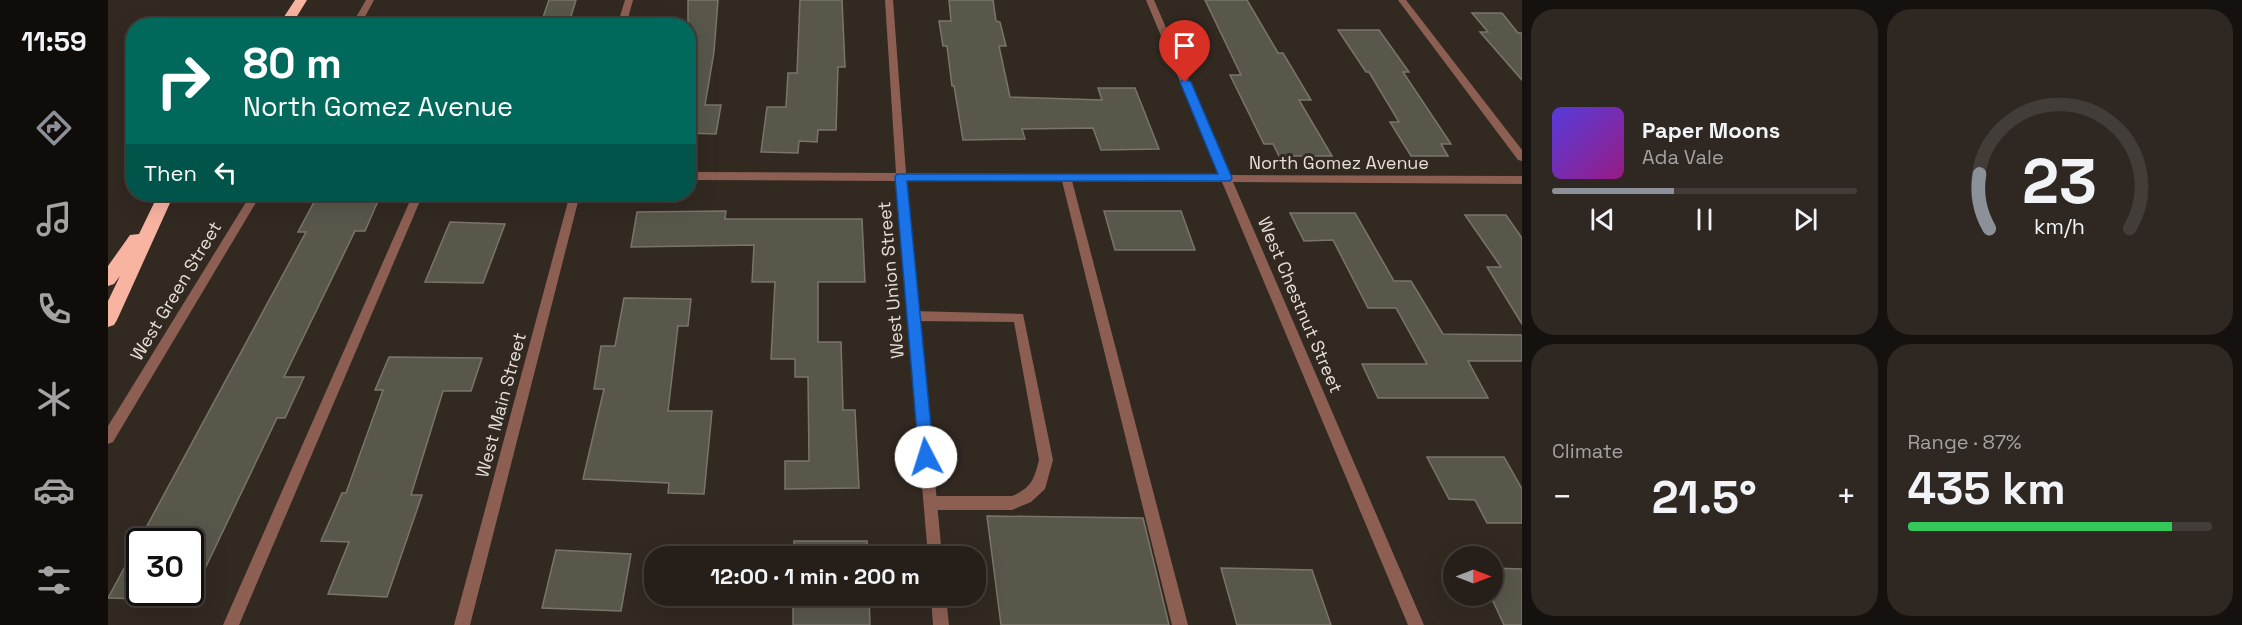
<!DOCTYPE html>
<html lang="en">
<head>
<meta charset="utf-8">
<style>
	:root { --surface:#261f19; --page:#2e2722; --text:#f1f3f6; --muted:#a4a2a2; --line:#423d38; --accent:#8c9099 }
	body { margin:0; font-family:"Space Grotesk",sans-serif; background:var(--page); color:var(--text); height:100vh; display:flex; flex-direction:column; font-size:22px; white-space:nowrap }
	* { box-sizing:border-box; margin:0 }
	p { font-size:20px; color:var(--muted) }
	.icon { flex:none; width:33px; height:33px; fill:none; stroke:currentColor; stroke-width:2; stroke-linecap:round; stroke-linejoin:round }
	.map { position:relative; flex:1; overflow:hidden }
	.details { display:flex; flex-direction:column; gap:9px; padding:9px; background:#15110e; width:720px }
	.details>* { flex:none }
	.hud { position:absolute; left:18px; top:18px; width:570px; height:183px; border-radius:24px; box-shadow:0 6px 24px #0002,0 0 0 2px var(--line); background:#00695c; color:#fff; overflow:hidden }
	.needle { width:39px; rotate:90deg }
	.tools { position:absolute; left:1335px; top:546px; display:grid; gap:12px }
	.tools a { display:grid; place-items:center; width:60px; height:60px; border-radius:50%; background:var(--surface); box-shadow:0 6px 24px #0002,0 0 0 2px var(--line); font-size:30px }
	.speed { position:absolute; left:18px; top:528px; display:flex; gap:12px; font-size:30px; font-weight:700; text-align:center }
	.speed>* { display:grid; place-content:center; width:78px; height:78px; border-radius:50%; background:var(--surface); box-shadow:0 6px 24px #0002,0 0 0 2px var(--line); line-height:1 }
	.speed .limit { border:3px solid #111; border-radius:9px; background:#fff; color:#111 }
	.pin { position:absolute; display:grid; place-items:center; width:51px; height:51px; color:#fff; margin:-62px -26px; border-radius:50% 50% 50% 0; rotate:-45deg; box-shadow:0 0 6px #0007 }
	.pin .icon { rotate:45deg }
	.me { position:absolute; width:66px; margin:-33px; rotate:355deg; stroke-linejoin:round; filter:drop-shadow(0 0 4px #0008) }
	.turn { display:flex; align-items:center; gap:21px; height:126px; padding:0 18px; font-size:27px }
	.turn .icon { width:78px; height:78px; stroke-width:2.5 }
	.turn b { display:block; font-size:42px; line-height:51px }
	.then { display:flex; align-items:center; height:57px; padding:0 18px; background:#0003; gap:12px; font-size:22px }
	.big { font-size:45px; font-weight:700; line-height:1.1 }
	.details .widget { flex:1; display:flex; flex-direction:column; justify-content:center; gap:9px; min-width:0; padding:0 21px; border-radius:24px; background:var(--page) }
	.details .dial { align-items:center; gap:0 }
	.dial svg { height:156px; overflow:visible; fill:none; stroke:var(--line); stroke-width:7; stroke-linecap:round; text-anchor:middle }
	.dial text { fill:var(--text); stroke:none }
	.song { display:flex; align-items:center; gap:18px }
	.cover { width:72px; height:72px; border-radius:9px; background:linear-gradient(135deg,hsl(250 70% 55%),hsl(310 70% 35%)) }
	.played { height:6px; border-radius:3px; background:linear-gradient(90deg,var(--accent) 40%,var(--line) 40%) }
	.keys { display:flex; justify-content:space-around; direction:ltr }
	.heat { display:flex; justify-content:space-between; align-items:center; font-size:33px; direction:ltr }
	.charge { height:9px; border-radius:4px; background:linear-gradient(90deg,#34c759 87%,var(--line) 0) }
	.details .tiles { flex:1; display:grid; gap:9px; grid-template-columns:repeat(2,1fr) }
	.trip { position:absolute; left:536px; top:546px; width:342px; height:60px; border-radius:24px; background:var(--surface); box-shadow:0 6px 24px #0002,0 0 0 2px var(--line); font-weight:700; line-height:60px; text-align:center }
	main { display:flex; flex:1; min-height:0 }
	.dock { display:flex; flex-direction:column; width:108px; justify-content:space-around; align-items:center; background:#0f0c0a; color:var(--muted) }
	.dock .icon { width:42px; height:42px }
	.dock .selected { color:var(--accent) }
	.dock b { font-size:27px; color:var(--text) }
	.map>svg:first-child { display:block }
</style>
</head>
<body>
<main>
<nav class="dock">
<b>11:59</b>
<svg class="icon selected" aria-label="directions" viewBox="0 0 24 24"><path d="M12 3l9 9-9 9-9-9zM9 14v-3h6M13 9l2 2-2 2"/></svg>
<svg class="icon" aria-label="music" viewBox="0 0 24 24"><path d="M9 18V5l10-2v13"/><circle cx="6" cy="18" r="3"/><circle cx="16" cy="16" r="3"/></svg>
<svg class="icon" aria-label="phone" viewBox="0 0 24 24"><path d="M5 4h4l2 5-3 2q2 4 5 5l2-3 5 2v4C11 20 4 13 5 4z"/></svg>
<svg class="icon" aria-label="climate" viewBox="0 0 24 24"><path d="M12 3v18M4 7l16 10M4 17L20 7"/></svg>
<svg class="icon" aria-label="car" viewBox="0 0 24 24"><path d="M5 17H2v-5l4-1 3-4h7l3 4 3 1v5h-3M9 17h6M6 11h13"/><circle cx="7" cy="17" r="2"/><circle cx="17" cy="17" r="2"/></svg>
<svg class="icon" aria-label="filters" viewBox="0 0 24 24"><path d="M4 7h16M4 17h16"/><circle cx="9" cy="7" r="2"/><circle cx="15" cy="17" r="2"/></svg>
</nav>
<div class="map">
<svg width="1414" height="625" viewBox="0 0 1414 625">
	<rect width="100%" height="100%" fill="#322921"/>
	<!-- building -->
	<g fill="#59564a" stroke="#797669" stroke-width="1.5">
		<polygon points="441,0 468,0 460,26 432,26"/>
		<polygon points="580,0 610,0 606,52 597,105 613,105 608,134 580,133"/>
		<polygon points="692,0 734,0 737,67 730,67 728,130 710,130 709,142 691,141 690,153 653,152 659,107 678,107 680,73 689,73"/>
		<polygon points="841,0 885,0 888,21 892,22 898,46 891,46 902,97 994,100 990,88 1027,88 1051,149 993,150 985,128 914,129 917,139 855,140 846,86 844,86 839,46 835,46 831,21 843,21"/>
		<polygon points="1097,0 1139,0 1170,53 1175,53 1203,100 1191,100 1224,156 1171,156 1165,144 1156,144 1122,75 1133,75"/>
		<polygon points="1364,13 1394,13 1410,33 1414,33 1414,80 1372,32 1380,32"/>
		<polygon points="1230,30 1271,30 1301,72 1295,72 1343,144 1333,144 1340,156 1303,156 1282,122 1291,122 1261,72 1258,72"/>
		<polygon points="270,201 257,231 247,231 176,377 196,377 177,418 169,418 82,600 82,542 32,542 32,599 0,598 198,232 190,232 206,202"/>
		<polygon points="618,211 617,219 754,219 757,282 710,282 710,342 733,342 735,410 747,410 751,488 677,489 677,461 701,461 700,377 687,377 687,359 663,359 667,282 644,282 646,245 523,247 529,212"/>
		<polygon points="996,211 1073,211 1087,250 1007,250"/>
		<polygon points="1182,213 1247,213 1286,281 1303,281 1335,334 1414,335 1414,361 1360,361 1380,398 1270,398 1254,364 1319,364 1288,308 1260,308 1225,240 1196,241"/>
		<polygon points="1357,215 1398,215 1414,238 1414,324 1379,267 1393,267"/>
		<polygon points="342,222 397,224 375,283 317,282"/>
		<polygon points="516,298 583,299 580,326 570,326 560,411 604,411 596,494 560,493 561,483 475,479 496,389 486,389 493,346 507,346"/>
		<polygon points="281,357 374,358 363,391 335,391 303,495 314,495 279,597 220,594 241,542 213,541 234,493 238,493 275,390 267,390"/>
		<polygon points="1319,457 1396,457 1414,489 1414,523 1379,523 1367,500 1341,499"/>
		<polygon points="879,516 1035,518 1061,625 893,625"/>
		<polygon points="686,541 759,541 760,556 686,556"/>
		<polygon points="448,550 523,554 513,611 434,608"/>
		<polygon points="1113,568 1204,570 1223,625 1129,625"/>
		<polygon points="1384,568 1414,569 1414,625 1396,625 1384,599"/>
		<polygon points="685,596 761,596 762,625 685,625"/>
	</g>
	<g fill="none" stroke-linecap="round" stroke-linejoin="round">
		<!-- service -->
		<g fill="#8d5f53" fill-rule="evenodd">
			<polygon points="958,173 963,177 1080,625 1064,625 953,177"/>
			<polygon points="305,194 315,194 131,625 115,625"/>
			<path d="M805 311 915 314 945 460 937 489 923 502 904 510H823L818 508 816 503 818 498 823 496H904C923 488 926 480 931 460L906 322 805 321 801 319 799 316 801 313Z"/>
		</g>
		<!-- minor -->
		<g fill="#8d5f53" fill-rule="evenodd">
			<polygon points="258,0 266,0 252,26 243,26"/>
			<polygon points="777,0 785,0 798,173 1111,175 1038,0 1046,0 1122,175 1414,176 1414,184 1125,182 1316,625 1300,625 1114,182 799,181 834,556 820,556 788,181 580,180 580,172 788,173"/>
			<polygon points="1290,0 1298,0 1414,150 1414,161 1410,160"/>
			<polygon points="143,194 153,194 5,442 0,444 0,426"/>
			<polygon points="823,596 838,596 841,625 825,625"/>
		</g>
		<!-- tertiary -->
		<g fill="#8d5f53" fill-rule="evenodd">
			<polygon points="517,0 525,0 518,26 509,26"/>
			<polygon points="462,194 472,194 362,625 346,625"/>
		</g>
		<!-- motorway -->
		<g fill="#f9b3a1" fill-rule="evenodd">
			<polygon points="187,0 199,0 183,26 170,26"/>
			<polygon points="54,197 60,199 62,203 9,320 6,325 0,327 0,301 12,276 6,284 0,286 0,266 22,235 31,234 48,199"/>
		</g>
	</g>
	<!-- route -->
	<polygon fill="#1a73e8" stroke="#114b97" stroke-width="1.5" points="1077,79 1083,82 1124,178 1122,181 799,181 826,457 824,462 818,464 813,462 811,457 787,177 789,174 1110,174 1072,82"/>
	<g text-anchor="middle" stroke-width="6" stroke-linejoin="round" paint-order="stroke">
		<!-- street labels -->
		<g font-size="18" fill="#e5dfda" stroke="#322921">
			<text x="1231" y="169">North Gomez Avenue</text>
			<text transform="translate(783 280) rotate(-95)" y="6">West Union Street</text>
			<text transform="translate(68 291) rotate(-59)" y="6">West Green Street</text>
			<text transform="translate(1192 305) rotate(67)" y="6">West Chestnut Street</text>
			<text transform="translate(393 405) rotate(-75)" y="6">West Main Street</text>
		</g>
	</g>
</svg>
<div class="tools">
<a><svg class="needle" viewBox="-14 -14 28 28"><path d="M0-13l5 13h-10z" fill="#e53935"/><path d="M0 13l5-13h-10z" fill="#a4a2a2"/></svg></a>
</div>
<div class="speed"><div class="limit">30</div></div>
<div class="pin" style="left:1077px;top:82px;background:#d93025"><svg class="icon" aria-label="arrive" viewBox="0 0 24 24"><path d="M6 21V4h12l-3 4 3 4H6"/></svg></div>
<svg class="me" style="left:818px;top:457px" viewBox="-20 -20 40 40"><circle r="19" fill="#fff"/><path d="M0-13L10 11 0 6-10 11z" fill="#1a73e8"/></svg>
<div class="trip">12:00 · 1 min · 200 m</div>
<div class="hud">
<div class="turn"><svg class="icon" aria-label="right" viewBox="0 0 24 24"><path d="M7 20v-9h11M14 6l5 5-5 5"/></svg><div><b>80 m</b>North Gomez Avenue</div></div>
<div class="then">Then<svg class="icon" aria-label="left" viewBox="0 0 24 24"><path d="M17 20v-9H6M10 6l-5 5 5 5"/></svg></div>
</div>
</div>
<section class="details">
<div class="tiles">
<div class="widget">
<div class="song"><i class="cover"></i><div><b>Paper Moons</b><p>Ada Vale</p></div></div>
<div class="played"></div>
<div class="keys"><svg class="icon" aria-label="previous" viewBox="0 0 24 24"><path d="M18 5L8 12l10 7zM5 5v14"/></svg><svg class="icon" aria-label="pause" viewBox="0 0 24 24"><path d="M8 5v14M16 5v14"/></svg><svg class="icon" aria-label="next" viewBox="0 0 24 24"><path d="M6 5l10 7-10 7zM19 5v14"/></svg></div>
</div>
<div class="widget dial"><svg viewBox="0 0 100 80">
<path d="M14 69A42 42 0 1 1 86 69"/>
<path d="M14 69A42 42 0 0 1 9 41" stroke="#8c9099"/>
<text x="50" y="56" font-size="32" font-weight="700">23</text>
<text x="50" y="72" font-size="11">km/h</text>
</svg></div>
<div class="widget"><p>Climate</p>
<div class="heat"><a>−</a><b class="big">21.5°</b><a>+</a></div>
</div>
<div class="widget"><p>Range · 87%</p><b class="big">435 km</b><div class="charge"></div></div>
</div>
</section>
</main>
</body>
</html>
